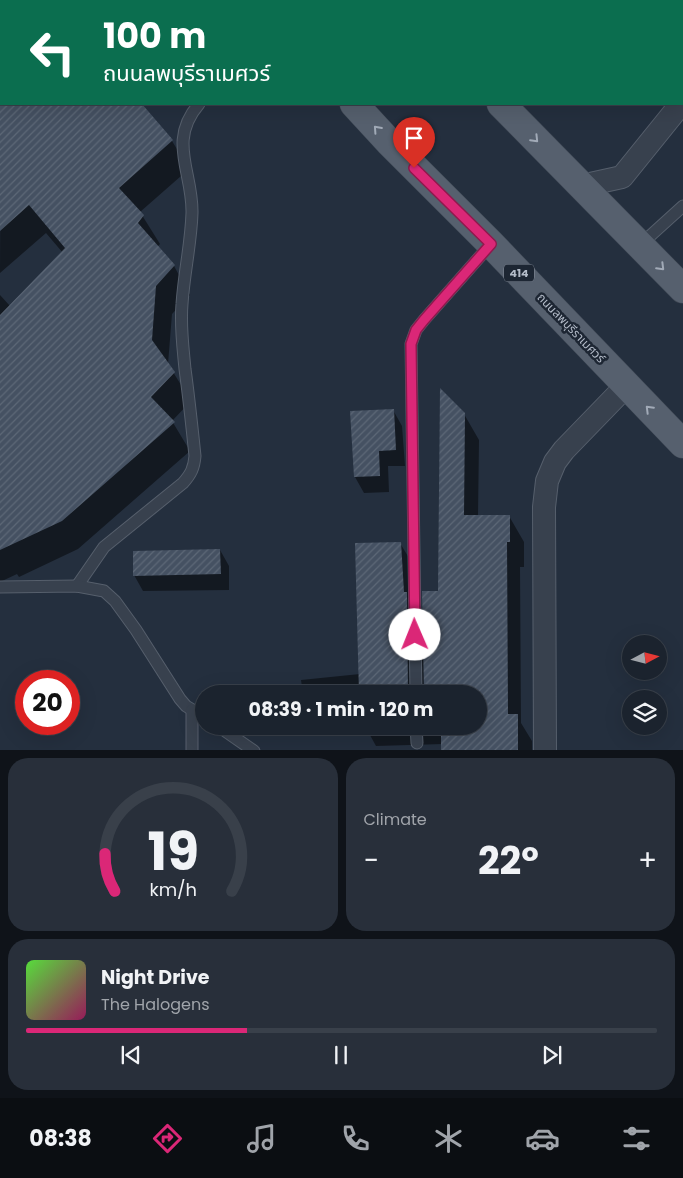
<!DOCTYPE html>
<html lang="en">
<head>
<meta charset="utf-8">
<style>
	:root { --surface:#1b232e; --page:#282f3a; --text:#f1f3f6; --muted:#a0a4aa; --line:#39404a; --accent:#db2777 }
	body { margin:0; font-family:Poppins,"Noto Sans Thai",sans-serif; background:var(--page); color:var(--text); height:100vh; display:flex; flex-direction:column; font-size:19px; white-space:nowrap }
	* { box-sizing:border-box; margin:0 }
	p { font-size:16px; color:var(--muted) }
	.icon { flex:none; width:28px; height:28px; fill:none; stroke:currentColor; stroke-width:2; stroke-linecap:round; stroke-linejoin:round }
	.map { position:relative; height:750px; overflow:hidden }
	.sheet { display:flex; flex-direction:column; gap:8px; padding:8px; background:#0f1319; flex:1 }
	.sheet>* { flex:none }
	.guide { position:absolute; left:0px; top:0px; width:684px; height:105px; box-shadow:0 5px 20px #0002,0 0 0 1px var(--line); background:#0b6e4f; color:#fff; overflow:hidden }
	.needle { width:32px; rotate:83deg }
	.controls { position:absolute; left:622px; top:635px; display:grid; gap:10px }
	.controls a { display:grid; place-items:center; width:45px; height:45px; border-radius:50%; background:var(--surface); box-shadow:0 5px 20px #0002,0 0 0 1px var(--line); font-size:25px }
	.speed { position:absolute; left:15px; top:670px; display:flex; gap:10px; font-size:25px; font-weight:700; text-align:center }
	.speed>* { display:grid; place-content:center; width:65px; height:65px; border-radius:50%; background:var(--surface); box-shadow:0 5px 20px #0002,0 0 0 1px var(--line); line-height:1 }
	.speed .limit { border:8px solid #d22; background:#fff; color:#111 }
	.pin { position:absolute; display:grid; place-items:center; width:42px; height:42px; color:#fff; margin:-51px -21px; border-radius:50% 50% 50% 0; rotate:-45deg; box-shadow:0 0 5px #0007 }
	.pin .icon { rotate:45deg }
	.me { position:absolute; width:55px; margin:-28px; rotate:359deg; stroke-linejoin:round; filter:drop-shadow(0 0 4px #0008) }
	.turn { display:flex; align-items:center; gap:18px; height:105px; padding:0 20px; font-size:22px }
	.turn .icon { width:65px; height:65px; stroke-width:2.5 }
	.turn b { display:block; font-size:35px; line-height:42px }
	.big { font-size:38px; font-weight:700; line-height:1.1 }
	.sheet .card { flex:1; display:flex; flex-direction:column; justify-content:center; gap:8px; min-width:0; padding:0 18px; border-radius:20px; background:var(--page) }
	.sheet .dial { align-items:center; gap:0 }
	.dial svg { height:130px; overflow:visible; fill:none; stroke:var(--line); stroke-width:7; stroke-linecap:round; text-anchor:middle }
	.dial text { fill:var(--text); stroke:none }
	.song { display:flex; align-items:center; gap:15px }
	.cover { width:60px; height:60px; border-radius:8px; background:linear-gradient(135deg,hsl(110 70% 55%),hsl(330 70% 35%)) }
	.played { height:5px; border-radius:2px; background:linear-gradient(90deg,var(--accent) 35%,var(--line) 35%) }
	.keys { display:flex; justify-content:space-around; direction:ltr }
	.heat { display:flex; justify-content:space-between; align-items:center; font-size:28px; direction:ltr }
	.sheet .tiles { flex:1; display:grid; gap:8px; grid-template-columns:1fr 1fr }
	.card:last-child { grid-column:span 2 }
	.trip { position:absolute; left:195px; top:685px; width:292px; height:50px; border-radius:25px; background:var(--surface); box-shadow:0 5px 20px #0002,0 0 0 1px var(--line); font-weight:700; line-height:50px; text-align:center }
	.dock { display:flex; height:80px; justify-content:space-around; align-items:center; background:#0b0e12; color:var(--muted) }
	.dock .icon { width:35px; height:35px }
	.dock .current { color:var(--accent) }
	.dock b { font-size:22px; color:var(--text) }
	.map>svg:first-child { display:block }
</style>
</head>
<body>
<div class="map">
<svg width="683" height="751" viewBox="0 0 683 751">
	<defs>
		<pattern id="building-hatch" width="6" height="6" patternUnits="userSpaceOnUse" patternTransform="scale(1.25)"><rect width="6" height="6" fill="#455162"/><path d="M-1 1l2-2M0 6l6-6M5 7l2-2" fill="none" stroke="#5d6877"/></pattern>
	</defs>
	<rect width="100%" height="100%" fill="#242f3e"/>
	<!-- shadow -->
	<g fill="#0007">
		<polygon points="1,50 1,104 140,104 172,141 189,169 140,212 160,244 157,247 174,266 190,295 172,314 168,364 191,401 172,421 190,451 78,549 19,577 17,574 0,582 0,295 10,306 63,253 46,233 0,273"/>
		<polygon points="393,410 402,426 405,466 388,466 389,492 364,493 355,477 351,412"/>
		<polygon points="464,414 479,440 478,516 509,516 524,542 524,567 520,567 521,723 532,741 532,751 443,751 443,744 376,746 365,726 479,726 479,694 303,694 301,680 360,674 400,543 415,568 417,612 423,623 439,592"/>
		<polygon points="220,550 229,566 229,590 143,591 134,575"/>
		<polygon points="316,726 357,726 319,731"/>
	</g>
	<!-- building -->
	<g fill="url(#building-hatch)">
		<polygon points="0,104 142,104 173,140 119,188 144,215 138,223 175,265 156,286 152,340 175,372 151,397 175,422 62,521 0,550 0,315 65,248 29,205 0,231"/>
		<polygon points="440,388 465,413 464,515 510,515 510,542 507,542 508,714 518,714 518,751 441,751 441,726 479,726 479,694 424,694 422,591 438,591"/>
		<polygon points="394,409 396,450 379,451 380,476 354,477 350,411"/>
		<polygon points="401,542 404,592 407,592 408,694 359,694 355,543"/>
		<polygon points="220,549 221,574 133,576 133,551"/>
	</g>
	<g fill="none" stroke-linecap="round" stroke-linejoin="round">
		<!-- lane casing -->
		<g stroke="#565f6c" stroke-width="13">
			<g id="lane">
				<polyline points="9,1 10,0"/>
				<polyline points="559,1 561,0"/>
				<polyline points="0,9 1,8"/>
				<polyline points="640,245 683,206"/>
				<path d="M77 586 104 547 183 483C191 474 194 468 195 456 192 427 189 398 185 369 183 347 180 326 182 304 184 273 191 244 192 213 193 172 167 141 199 104"/>
				<polyline points="0,587 77,586 104,591 115,601 136,630 180,699 186,706 204,717"/>
				<polyline points="416,694 411,344 416,330 424,320 491,244"/>
				<polyline points="218,726 254,751"/>
				<polyline points="416,726 417,743"/>
				<polyline points="192,751 192,710"/>
			</g>
		</g>
		<!-- street casing -->
		<g stroke="#565f6c" stroke-width="24">
			<g id="street">
				<polyline points="581,186 622,177 681,104"/>
				<polyline points="545,751 544,507 547,481 555,462 564,450 626,386"/>
			</g>
		</g>
		<!-- primary casing -->
		<g stroke="#414a57" stroke-width="29">
			<g id="primary">
				<polyline points="261,0 262,1"/>
				<polyline points="396,0 398,1"/>
				<polyline points="354,104 389,142 491,244 683,444"/>
				<polyline points="501,104 683,289"/>
			</g>
		</g>
		<!-- lane -->
		<use href="#lane" stroke="#38414e" stroke-width="11"/>
		<!-- street -->
		<use href="#street" stroke="#38414e" stroke-width="22"/>
		<!-- primary -->
		<use href="#primary" stroke="#56606e" stroke-width="28"/>
	</g>
	<!-- one-way arrows -->
	<defs><path id="oneway-chevron" d="M-2-3.5L2.5 0L-2 3.5" fill="none" stroke-width="1.6" stroke-linecap="round" stroke-linejoin="round" transform="scale(1.25)"/></defs>
	<g stroke="#a1aab7">
		<use href="#oneway-chevron" transform="translate(377 129) rotate(-132)"/>
		<use href="#oneway-chevron" transform="translate(535 139) rotate(46)"/>
		<use href="#oneway-chevron" transform="translate(661 267) rotate(45)"/>
		<use href="#oneway-chevron" transform="translate(649 409) rotate(-135)"/>
	</g>
	<g fill="none" stroke-linecap="round" stroke-linejoin="round">
		<!-- route casing -->
		<g stroke="#8e194d" stroke-width="12">
			<polyline id="route" points="414,168 491,244 424,320 416,330 411,344 415,635"/>
		</g>
		<!-- route -->
		<use href="#route" stroke="#db2777" stroke-width="9"/>
	</g>
	<g text-anchor="middle" stroke-width="5" stroke-linejoin="round" paint-order="stroke">
		<!-- shield labels -->
		<rect fill="#1d2633" stroke="#878f9c" stroke-width="1" x="504" y="264.5" width="30" height="17" rx="4"/>
		<g font-size="11" font-weight="bold" fill="#b4bcc9">
			<text x="519" y="277">414</text>
		</g>
		<!-- street labels -->
		<g font-size="12" fill="#b4bcc9" stroke="#1d2633">
			<text transform="translate(571 328) rotate(46)" y="4">ถนนลพบุรีราเมศวร์</text>
		</g>
	</g>
</svg>
<div class="controls">
<a><svg class="needle" viewBox="-14 -14 28 28"><path d="M0-13l5 13h-10z" fill="#e53935"/><path d="M0 13l5-13h-10z" fill="#a0a4aa"/></svg></a>
<a><svg class="icon" aria-label="layers" viewBox="0 0 24 24"><path d="M12 4l9 5-9 5-9-5zM3 14l9 5 9-5"/></svg></a>
</div>
<div class="speed"><div class="limit">20</div></div>
<div class="pin" style="left:414px;top:168px;background:#d93025"><svg class="icon" aria-label="arrive" viewBox="0 0 24 24"><path d="M6 21V4h12l-3 4 3 4H6"/></svg></div>
<svg class="me" style="left:415px;top:635px" viewBox="-20 -20 40 40"><circle r="19" fill="#fff"/><path d="M0-13L10 11 0 6-10 11z" fill="#db2777"/></svg>
<div class="trip">08:39 · 1 min · 120 m</div>
<div class="guide">
<div class="turn"><svg class="icon" aria-label="left" viewBox="0 0 24 24"><path d="M17 20v-9H6M10 6l-5 5 5 5"/></svg><div><b>100 m</b>ถนนลพบุรีราเมศวร์</div></div>
</div>
</div>
<section class="sheet">
<div class="tiles">
<div class="card dial"><svg viewBox="0 0 100 80">
<path d="M14 69A42 42 0 1 1 86 69"/>
<path d="M14 69A42 42 0 0 1 8 46" stroke="#db2777"/>
<text x="50" y="56" font-size="32" font-weight="700">19</text>
<text x="50" y="72" font-size="11">km/h</text>
</svg></div>
<div class="card"><p>Climate</p>
<div class="heat"><a>−</a><b class="big">22°</b><a>+</a></div>
</div>
<div class="card">
<div class="song"><i class="cover"></i><div><b>Night Drive</b><p>The Halogens</p></div></div>
<div class="played"></div>
<div class="keys"><svg class="icon" aria-label="previous" viewBox="0 0 24 24"><path d="M18 5L8 12l10 7zM5 5v14"/></svg><svg class="icon" aria-label="pause" viewBox="0 0 24 24"><path d="M8 5v14M16 5v14"/></svg><svg class="icon" aria-label="next" viewBox="0 0 24 24"><path d="M6 5l10 7-10 7zM19 5v14"/></svg></div>
</div>
</div>
</section>
<nav class="dock">
<b>08:38</b>
<svg class="icon current" aria-label="directions" viewBox="0 0 24 24"><path d="M12 3l9 9-9 9-9-9zM9 14v-3h6M13 9l2 2-2 2"/></svg>
<svg class="icon" aria-label="music" viewBox="0 0 24 24"><path d="M9 18V5l10-2v13"/><circle cx="6" cy="18" r="3"/><circle cx="16" cy="16" r="3"/></svg>
<svg class="icon" aria-label="phone" viewBox="0 0 24 24"><path d="M5 4h4l2 5-3 2q2 4 5 5l2-3 5 2v4C11 20 4 13 5 4z"/></svg>
<svg class="icon" aria-label="climate" viewBox="0 0 24 24"><path d="M12 3v18M4 7l16 10M4 17L20 7"/></svg>
<svg class="icon" aria-label="car" viewBox="0 0 24 24"><path d="M5 17H2v-5l4-1 3-4h7l3 4 3 1v5h-3M9 17h6M6 11h13"/><circle cx="7" cy="17" r="2"/><circle cx="17" cy="17" r="2"/></svg>
<svg class="icon" aria-label="filters" viewBox="0 0 24 24"><path d="M4 7h16M4 17h16"/><circle cx="9" cy="7" r="2"/><circle cx="15" cy="17" r="2"/></svg>
</nav>
</body>
</html>
